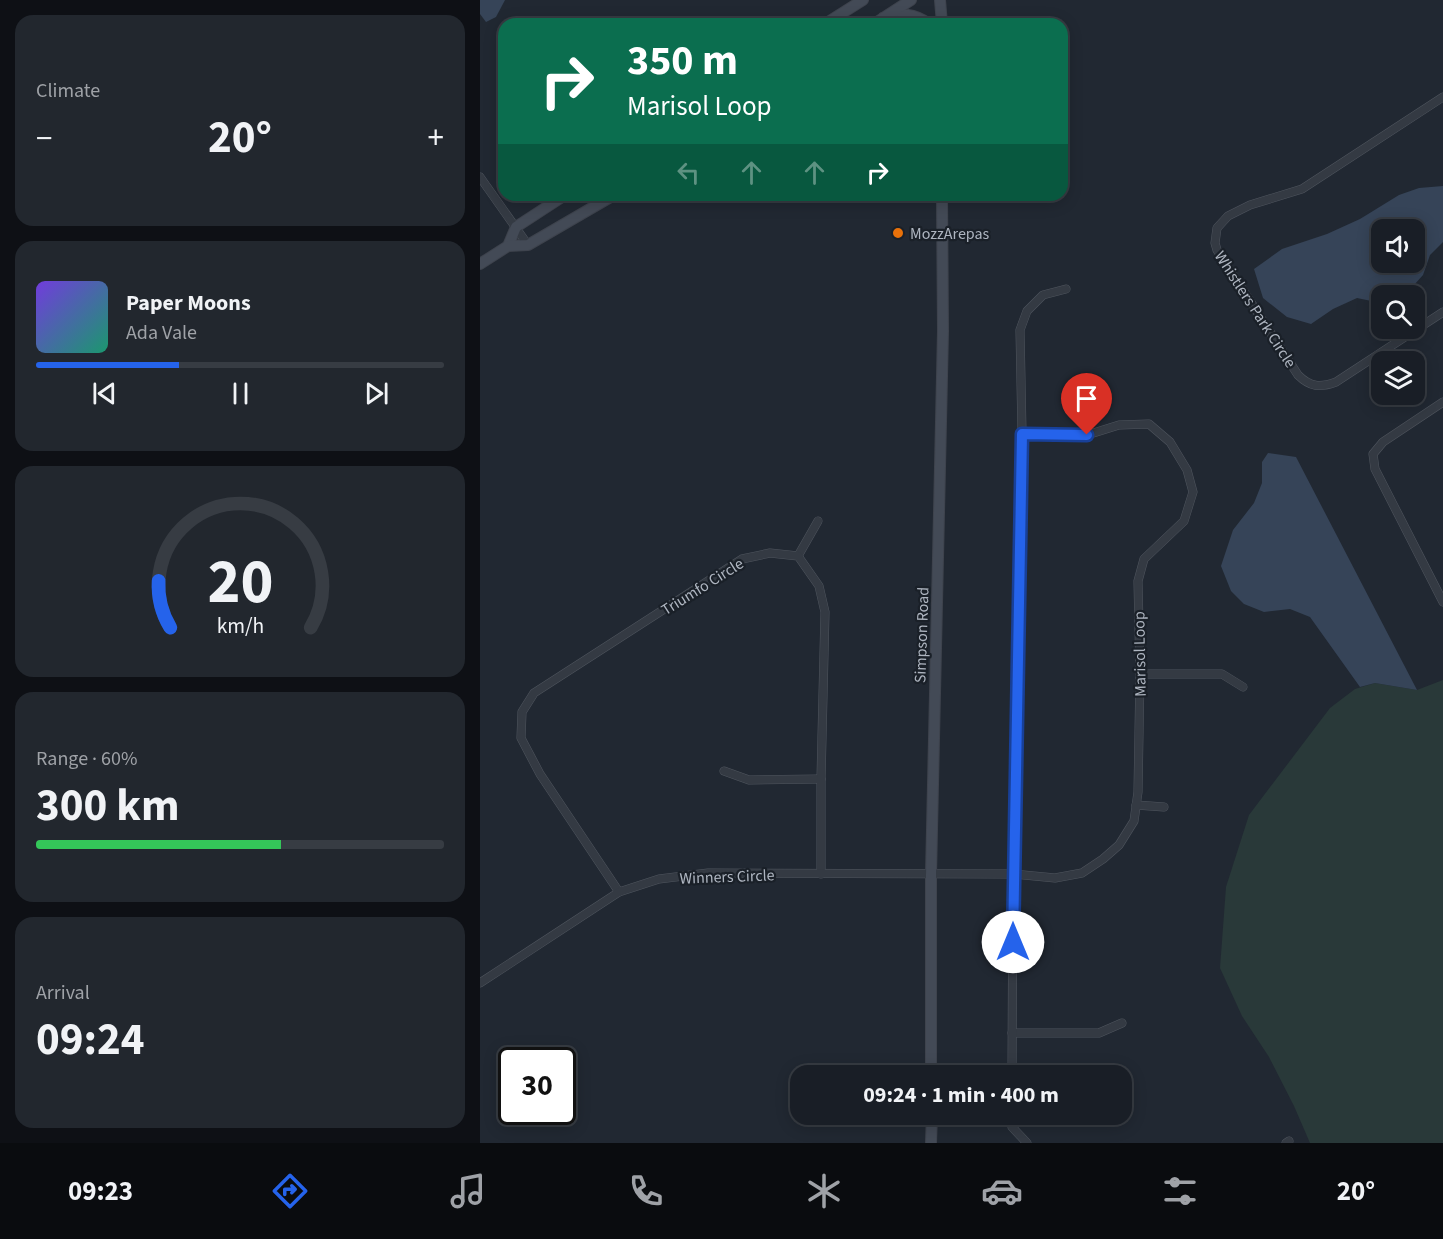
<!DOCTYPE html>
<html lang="en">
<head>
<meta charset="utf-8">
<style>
	:root { --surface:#191e26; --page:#22272e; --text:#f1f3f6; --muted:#9fa2a7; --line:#373c43; --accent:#2563eb }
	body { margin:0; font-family:"Source Sans 3",sans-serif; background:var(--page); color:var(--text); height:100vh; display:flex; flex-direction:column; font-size:22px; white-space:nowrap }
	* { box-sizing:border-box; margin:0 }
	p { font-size:20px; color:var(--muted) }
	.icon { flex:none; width:33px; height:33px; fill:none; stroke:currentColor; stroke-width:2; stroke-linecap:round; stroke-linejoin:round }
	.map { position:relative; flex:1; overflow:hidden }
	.details { display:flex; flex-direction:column; gap:15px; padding:15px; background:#0e1015; width:480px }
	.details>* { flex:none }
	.banner { position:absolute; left:18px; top:18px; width:570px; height:183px; border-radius:18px; box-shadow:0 3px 15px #0003,0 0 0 2px var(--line); background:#0b6e4f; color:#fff; overflow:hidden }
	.tools { position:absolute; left:891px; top:219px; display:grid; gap:12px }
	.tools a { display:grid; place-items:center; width:54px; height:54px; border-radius:12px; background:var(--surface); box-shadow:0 3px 15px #0003,0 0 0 2px var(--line); font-size:30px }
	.speed { position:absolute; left:18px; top:1047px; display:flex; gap:12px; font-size:30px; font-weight:700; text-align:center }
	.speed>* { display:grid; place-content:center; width:78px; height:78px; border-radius:50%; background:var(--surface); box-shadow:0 3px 15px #0003,0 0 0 2px var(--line); line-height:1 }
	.speed .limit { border:3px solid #111; border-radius:9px; background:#fff; color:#111 }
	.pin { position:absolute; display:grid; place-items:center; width:51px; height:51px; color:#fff; margin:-62px -26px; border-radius:50% 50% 50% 0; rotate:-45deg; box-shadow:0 0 6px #0007 }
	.pin .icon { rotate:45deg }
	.me { position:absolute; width:66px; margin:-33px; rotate:0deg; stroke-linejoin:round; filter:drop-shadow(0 0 4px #0008) }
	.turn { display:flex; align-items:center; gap:21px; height:126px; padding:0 30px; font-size:27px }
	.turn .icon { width:78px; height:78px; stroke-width:2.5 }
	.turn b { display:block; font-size:42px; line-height:51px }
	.lanes { display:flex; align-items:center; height:57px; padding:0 30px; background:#0003; justify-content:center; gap:30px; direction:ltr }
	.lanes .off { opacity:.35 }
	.big { font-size:45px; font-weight:700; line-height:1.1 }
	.details .card { flex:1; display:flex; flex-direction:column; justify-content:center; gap:9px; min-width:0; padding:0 21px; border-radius:18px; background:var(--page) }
	.details .dial { align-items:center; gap:0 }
	.dial svg { height:156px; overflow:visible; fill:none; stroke:var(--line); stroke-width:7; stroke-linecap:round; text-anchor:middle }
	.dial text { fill:var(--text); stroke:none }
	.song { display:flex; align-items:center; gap:18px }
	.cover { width:72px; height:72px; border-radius:9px; background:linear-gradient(135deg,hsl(260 70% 55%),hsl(160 70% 35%)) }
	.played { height:6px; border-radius:3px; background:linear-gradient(90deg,var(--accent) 35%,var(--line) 35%) }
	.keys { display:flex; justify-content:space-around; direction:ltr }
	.heat { display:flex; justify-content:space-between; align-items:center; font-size:33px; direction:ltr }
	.charge { height:9px; border-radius:4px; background:linear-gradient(90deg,#34c759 60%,var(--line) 0) }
	.trip { position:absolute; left:310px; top:1065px; width:342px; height:60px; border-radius:18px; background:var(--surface); box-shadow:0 3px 15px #0003,0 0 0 2px var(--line); font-weight:700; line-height:60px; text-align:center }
	.menu { display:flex; height:96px; justify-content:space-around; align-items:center; background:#0a0c0f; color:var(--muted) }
	.menu .icon { width:42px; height:42px }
	.menu .current { color:var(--accent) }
	.menu b { font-size:27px; color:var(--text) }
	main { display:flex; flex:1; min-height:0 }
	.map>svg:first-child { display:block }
</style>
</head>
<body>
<main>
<section class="details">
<div class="card"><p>Climate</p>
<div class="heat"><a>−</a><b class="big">20°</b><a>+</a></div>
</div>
<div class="card">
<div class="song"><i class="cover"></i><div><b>Paper Moons</b><p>Ada Vale</p></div></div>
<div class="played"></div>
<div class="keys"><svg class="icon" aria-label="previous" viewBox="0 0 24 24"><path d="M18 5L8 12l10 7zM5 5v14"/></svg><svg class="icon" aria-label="pause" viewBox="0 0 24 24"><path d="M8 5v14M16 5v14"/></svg><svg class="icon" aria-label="next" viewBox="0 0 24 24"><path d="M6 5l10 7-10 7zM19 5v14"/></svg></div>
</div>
<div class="card dial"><svg viewBox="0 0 100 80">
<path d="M14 69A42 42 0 1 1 86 69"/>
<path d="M14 69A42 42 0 0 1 8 45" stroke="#2563eb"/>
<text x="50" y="56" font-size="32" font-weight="700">20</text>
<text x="50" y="72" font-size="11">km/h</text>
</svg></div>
<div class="card"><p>Range · 60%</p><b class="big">300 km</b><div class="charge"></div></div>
<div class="card"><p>Arrival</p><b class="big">09:24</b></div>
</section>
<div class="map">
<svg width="963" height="1143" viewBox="0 0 963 1143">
	<rect width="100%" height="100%" fill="#212832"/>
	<!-- green -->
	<polygon fill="#293939" points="963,680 963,1143 830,1143 814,1106 789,1057 762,1016 740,968 746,887 769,815 850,708 875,689 895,683 937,690"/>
	<!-- water -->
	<g fill="#364458" fill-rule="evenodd">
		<polygon points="0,0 25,0 16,17 6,22 0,14"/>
		<path d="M963 186V242L950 255 943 275 925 295 902 296 901 303 877 298 853 309 831 324 807 317 783 298 774 269 802 249 847 234 880 219 919 195 939 188ZM902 230H934V262H902Z"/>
		<polygon points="788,453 816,457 937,690 895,683 880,687 830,617 810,609 784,612 764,604 751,591 741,566 753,530 774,503 782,483 782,462"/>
	</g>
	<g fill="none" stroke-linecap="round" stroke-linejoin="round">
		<!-- street casing -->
		<g stroke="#4f555e" stroke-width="9">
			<g id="street">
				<path d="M963 97 822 189 770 205 748 216 737 228 735 243 737 250 818 375C830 387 840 388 856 382L963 312"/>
				<polyline points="0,177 48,245"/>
				<polyline points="963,402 903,442 893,454 895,469 963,602"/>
				<polyline points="318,556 338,521"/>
				<polyline points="660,674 742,674 763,687"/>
				<polyline points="244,771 269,780 341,779"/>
				<polyline points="656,805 684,807"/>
				<polyline points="139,892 60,774 41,738 42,712 54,693 262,559 290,553 318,556 339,586 345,612 341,779 341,874"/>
				<polyline points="0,983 139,892 179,879 228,873 533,874 575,878 602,873 623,859 639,845 654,821 658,792 660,674 658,581 664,559 704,521 713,492 707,470 690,442 669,424 639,425 607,435 542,433"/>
				<polyline points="532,1033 619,1033 642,1023"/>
				<polyline points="532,1076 533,874 542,433 540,330 547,311 563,295 586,289"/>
				<polyline points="532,1114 532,1127 547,1143"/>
				<polyline points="806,1143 809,1141"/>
			</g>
		</g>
		<!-- secondary casing -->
		<g stroke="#3e434d" stroke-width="12">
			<g id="secondary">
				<polyline points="460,0 462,24"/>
				<path d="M403 18C424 14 432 12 449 24"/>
				<polyline points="345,24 383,0"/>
				<polyline points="394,24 431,0"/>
				<polyline points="28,246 36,227 85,195"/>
				<polyline points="0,264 28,246 48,245 134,195"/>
				<polyline points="451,1076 451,875 463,331 462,195"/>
				<polyline points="451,1143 452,1114"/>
			</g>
		</g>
		<!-- street -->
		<use href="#street" stroke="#343a43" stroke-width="8"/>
		<!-- secondary -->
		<use href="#secondary" stroke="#434a56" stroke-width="10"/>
	</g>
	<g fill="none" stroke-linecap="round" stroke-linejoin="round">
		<!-- route casing -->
		<g stroke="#184099" stroke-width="15">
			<polyline id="route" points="533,942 542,434 607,435"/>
		</g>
		<!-- route -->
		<use href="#route" stroke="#2563eb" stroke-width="10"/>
	</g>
	<!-- markers -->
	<circle fill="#e8710a" stroke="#1a2028" stroke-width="2" cx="418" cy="233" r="6"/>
	<g text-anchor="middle" stroke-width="4.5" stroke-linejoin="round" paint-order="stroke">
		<!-- poi labels -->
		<g font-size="16" fill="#aeb5c0" stroke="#1a2028" text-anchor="start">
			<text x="430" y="239">MozzArepas</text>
		</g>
		<!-- street labels -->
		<g font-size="16" fill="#aeb5c0" stroke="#1a2028">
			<text transform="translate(776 309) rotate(57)" y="6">Whistlers Park Circle</text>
			<text transform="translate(222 586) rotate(-32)" y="6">Triumfo Circle</text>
			<text transform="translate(441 635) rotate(-88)" y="6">Simpson Road</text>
			<text transform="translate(659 654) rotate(-91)" y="6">Marisol Loop</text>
			<text transform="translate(247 876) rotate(-2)" y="6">Winners Circle</text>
		</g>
	</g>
</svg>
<div class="tools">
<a><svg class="icon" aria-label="sound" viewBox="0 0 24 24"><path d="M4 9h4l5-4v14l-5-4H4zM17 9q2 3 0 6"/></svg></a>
<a><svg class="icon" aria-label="search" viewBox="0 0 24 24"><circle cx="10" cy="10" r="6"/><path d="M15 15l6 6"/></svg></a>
<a><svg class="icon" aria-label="layers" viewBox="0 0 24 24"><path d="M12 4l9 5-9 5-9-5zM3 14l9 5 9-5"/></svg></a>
</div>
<div class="speed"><div class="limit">30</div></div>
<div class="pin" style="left:607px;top:435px;background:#d93025"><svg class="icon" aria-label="arrive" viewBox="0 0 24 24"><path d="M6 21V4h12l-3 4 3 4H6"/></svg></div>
<svg class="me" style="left:533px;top:942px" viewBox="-20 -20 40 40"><circle r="19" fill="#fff"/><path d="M0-13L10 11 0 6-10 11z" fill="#2563eb"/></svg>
<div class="trip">09:24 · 1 min · 400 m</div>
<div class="banner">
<div class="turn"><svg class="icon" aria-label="right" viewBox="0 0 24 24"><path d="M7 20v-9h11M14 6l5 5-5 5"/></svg><div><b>350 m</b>Marisol Loop</div></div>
<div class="lanes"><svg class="icon off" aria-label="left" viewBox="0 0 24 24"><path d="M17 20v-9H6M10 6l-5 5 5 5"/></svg><svg class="icon off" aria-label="ahead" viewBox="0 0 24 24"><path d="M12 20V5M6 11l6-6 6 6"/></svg><svg class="icon off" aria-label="ahead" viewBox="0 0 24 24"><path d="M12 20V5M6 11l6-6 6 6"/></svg><svg class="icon" aria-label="right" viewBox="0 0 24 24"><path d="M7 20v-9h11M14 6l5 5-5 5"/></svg></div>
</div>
</div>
</main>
<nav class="menu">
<b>09:23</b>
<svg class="icon current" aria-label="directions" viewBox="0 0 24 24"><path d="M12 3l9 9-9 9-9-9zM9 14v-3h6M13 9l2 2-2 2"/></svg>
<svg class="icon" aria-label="music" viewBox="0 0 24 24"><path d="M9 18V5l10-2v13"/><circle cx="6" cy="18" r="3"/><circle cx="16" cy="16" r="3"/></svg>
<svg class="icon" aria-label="phone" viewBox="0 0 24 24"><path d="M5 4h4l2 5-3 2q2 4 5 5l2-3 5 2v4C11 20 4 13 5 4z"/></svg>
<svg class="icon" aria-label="climate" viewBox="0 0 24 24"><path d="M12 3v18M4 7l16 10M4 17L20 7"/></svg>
<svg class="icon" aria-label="car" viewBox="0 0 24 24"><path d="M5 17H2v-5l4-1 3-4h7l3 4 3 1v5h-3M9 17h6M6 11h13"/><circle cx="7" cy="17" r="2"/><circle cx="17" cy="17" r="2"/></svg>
<svg class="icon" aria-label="filters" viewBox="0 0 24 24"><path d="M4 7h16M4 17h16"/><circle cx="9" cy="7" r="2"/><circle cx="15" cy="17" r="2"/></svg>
<b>20°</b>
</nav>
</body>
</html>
